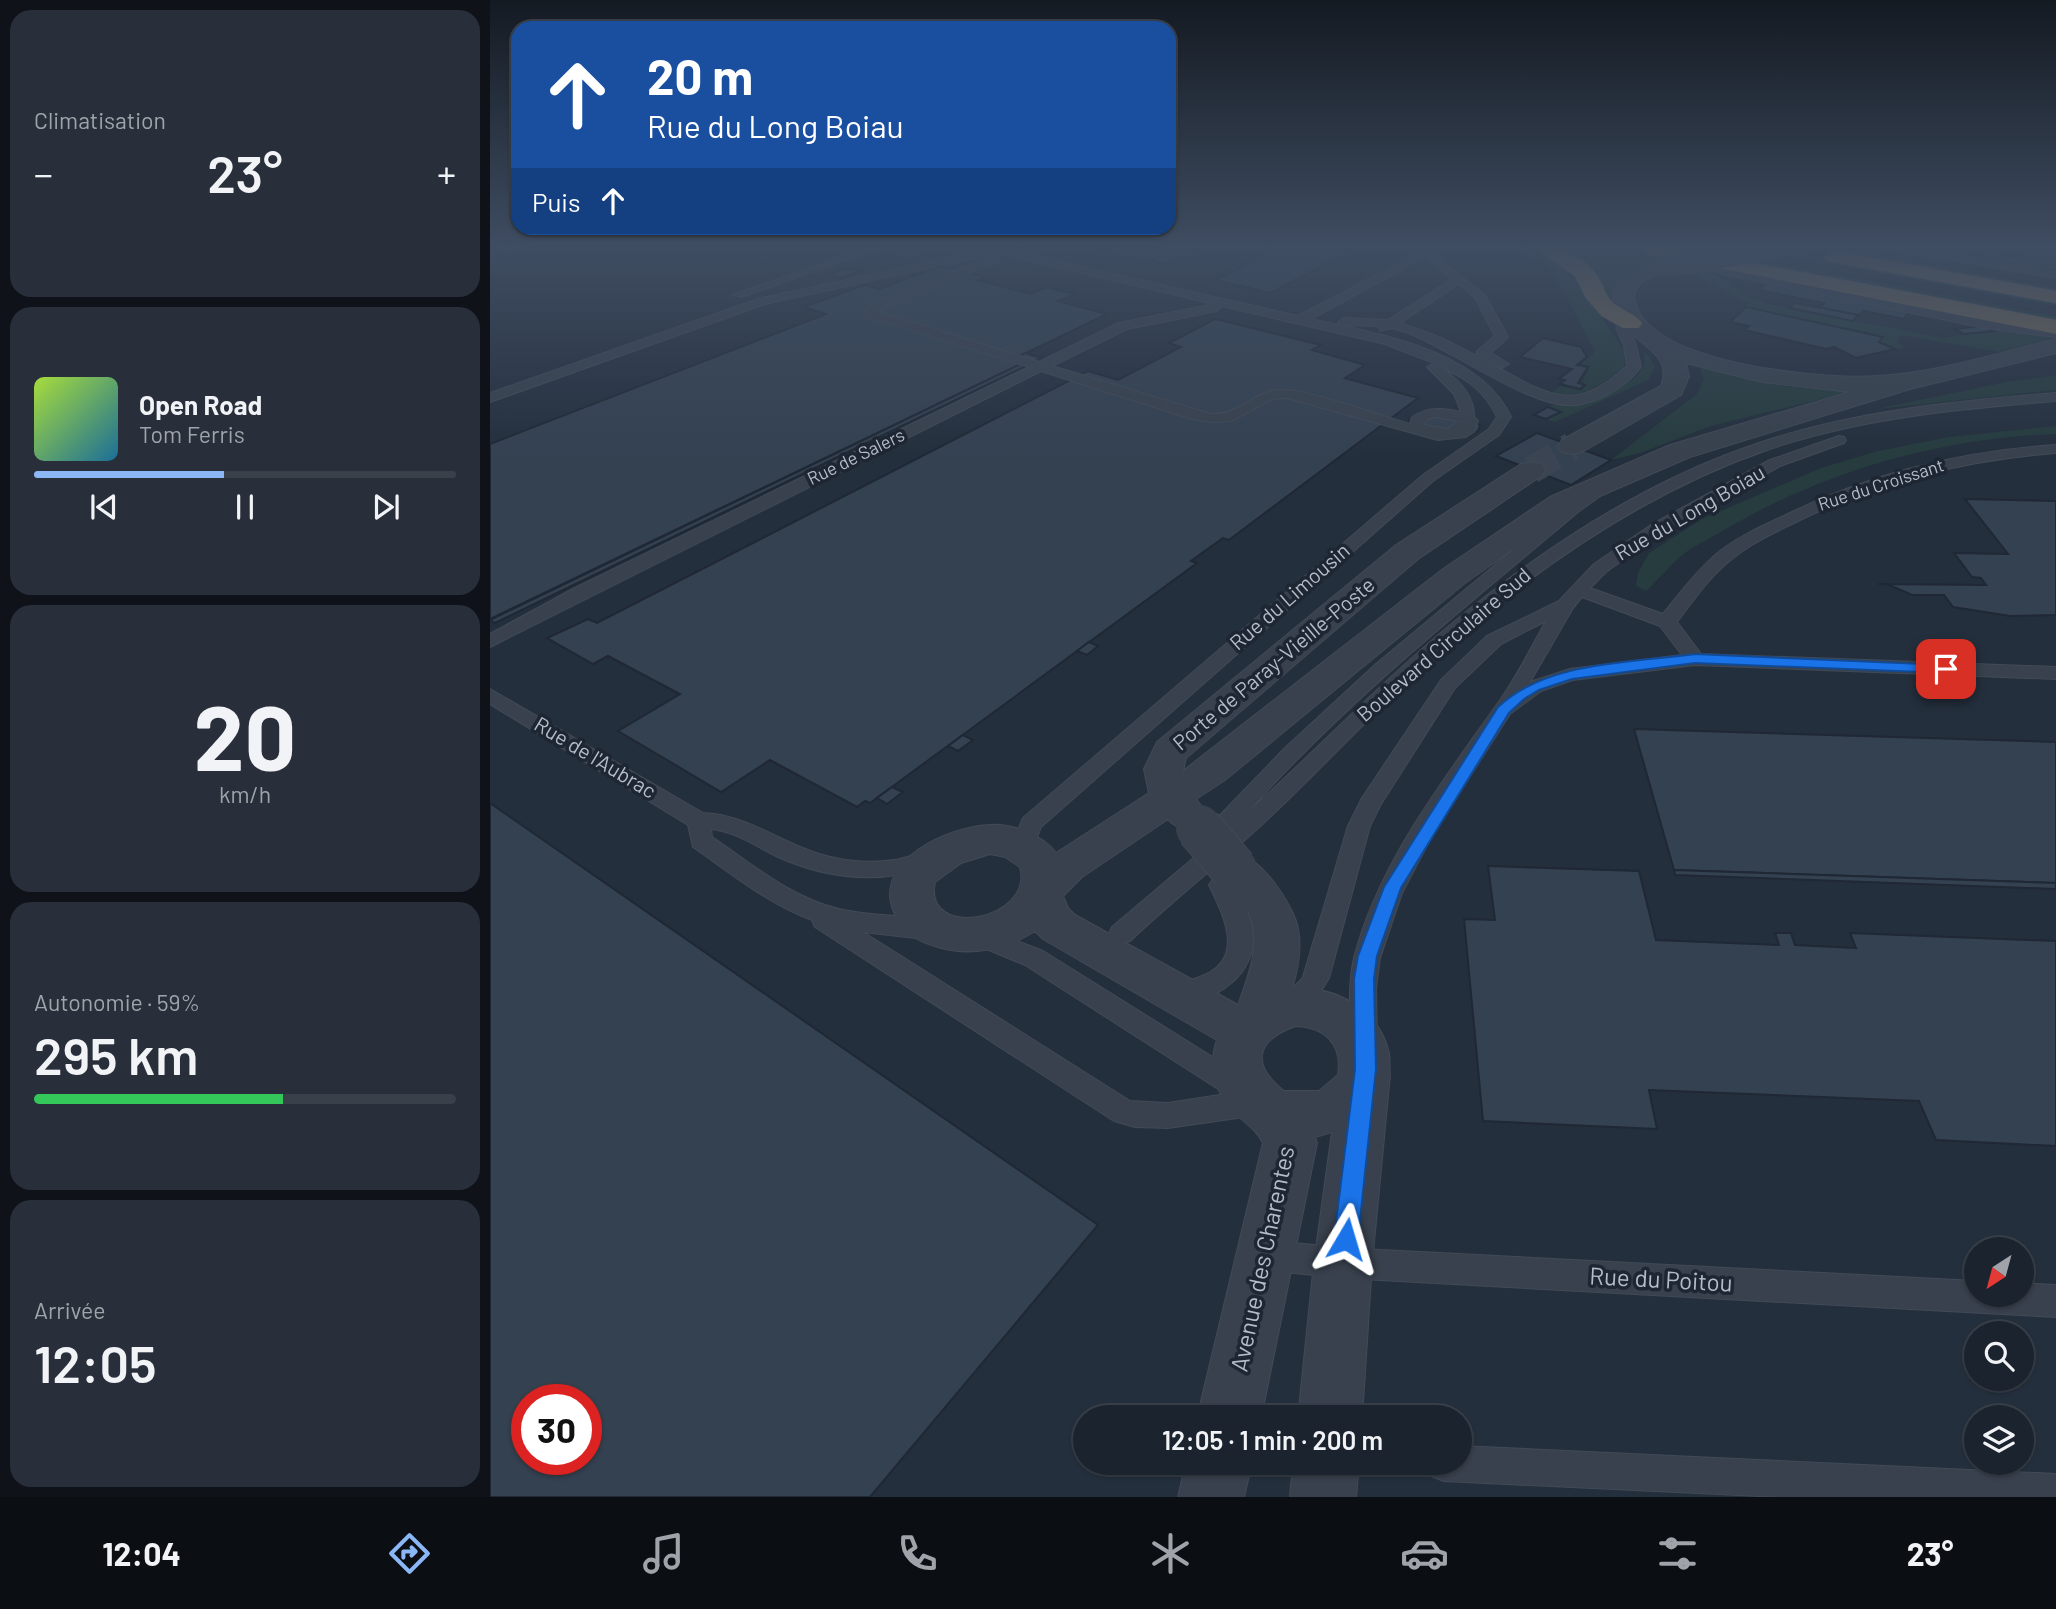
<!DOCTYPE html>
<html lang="fr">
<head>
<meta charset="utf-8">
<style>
	:root { --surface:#1b232e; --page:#282f3a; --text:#f1f3f6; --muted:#a0a4aa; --line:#39404a; --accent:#8cb7f6 }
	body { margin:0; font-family:Barlow,sans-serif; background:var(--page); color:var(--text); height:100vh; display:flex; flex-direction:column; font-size:26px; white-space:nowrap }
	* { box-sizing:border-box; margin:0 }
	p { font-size:23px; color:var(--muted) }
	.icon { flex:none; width:38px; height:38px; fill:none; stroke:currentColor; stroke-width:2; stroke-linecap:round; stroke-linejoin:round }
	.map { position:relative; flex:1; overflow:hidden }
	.side { display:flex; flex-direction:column; gap:10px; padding:10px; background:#0f1319; width:490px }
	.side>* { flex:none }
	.banner { position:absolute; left:21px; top:21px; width:665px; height:214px; border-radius:21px; box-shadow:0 2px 5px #0004,0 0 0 2px var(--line); background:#1a4fa0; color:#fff; overflow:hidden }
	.needle { width:46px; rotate:216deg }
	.controls { position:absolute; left:1474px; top:1237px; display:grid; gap:14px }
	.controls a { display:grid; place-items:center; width:70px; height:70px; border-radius:50%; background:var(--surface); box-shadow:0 2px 5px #0004,0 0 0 2px var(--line); font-size:35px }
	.speed { position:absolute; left:21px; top:1384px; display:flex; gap:14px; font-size:35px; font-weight:700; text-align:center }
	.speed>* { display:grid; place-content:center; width:91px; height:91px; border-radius:50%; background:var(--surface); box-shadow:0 2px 5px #0004,0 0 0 2px var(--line); line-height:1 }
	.speed .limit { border:10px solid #d22; background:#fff; color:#111 }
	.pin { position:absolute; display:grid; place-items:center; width:60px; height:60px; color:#fff; margin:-30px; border-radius:14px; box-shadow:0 4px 10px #0006 }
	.me { position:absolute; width:77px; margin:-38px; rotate:7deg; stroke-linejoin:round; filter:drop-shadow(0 0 5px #0008) }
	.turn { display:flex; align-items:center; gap:24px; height:147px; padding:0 21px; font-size:32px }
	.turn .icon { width:91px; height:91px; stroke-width:2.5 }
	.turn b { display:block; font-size:49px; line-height:60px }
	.then { display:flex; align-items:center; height:66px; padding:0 21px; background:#0003; gap:14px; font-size:26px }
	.big { font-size:52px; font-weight:600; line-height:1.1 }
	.side .widget { flex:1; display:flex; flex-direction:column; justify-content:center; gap:10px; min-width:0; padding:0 24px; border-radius:21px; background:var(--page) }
	.side .dial { align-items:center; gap:0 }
	.dial b { font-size:91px; line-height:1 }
	.song { display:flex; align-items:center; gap:21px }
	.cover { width:84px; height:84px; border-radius:10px; background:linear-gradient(135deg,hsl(80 70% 55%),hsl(200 70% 35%)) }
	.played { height:7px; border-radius:4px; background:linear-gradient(90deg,var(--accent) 45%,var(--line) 45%) }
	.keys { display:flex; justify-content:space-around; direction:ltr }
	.heat { display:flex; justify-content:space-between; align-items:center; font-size:38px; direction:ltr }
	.charge { height:10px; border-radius:5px; background:linear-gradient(90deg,#34c759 59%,var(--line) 0) }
	.trip { position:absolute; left:583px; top:1405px; width:399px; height:70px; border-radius:35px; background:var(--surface); box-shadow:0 2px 5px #0004,0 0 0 2px var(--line); font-weight:600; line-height:70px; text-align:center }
	.dock { display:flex; height:112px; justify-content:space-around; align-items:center; background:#0b0e12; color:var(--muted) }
	.dock .icon { width:49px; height:49px }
	.dock .active { color:var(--accent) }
	.dock b { font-size:32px; color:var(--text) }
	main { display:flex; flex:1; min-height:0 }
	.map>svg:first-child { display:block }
</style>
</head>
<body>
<main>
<section class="side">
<div class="widget"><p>Climatisation</p>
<div class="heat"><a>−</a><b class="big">23°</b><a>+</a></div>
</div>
<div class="widget">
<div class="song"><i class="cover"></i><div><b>Open Road</b><p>Tom Ferris</p></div></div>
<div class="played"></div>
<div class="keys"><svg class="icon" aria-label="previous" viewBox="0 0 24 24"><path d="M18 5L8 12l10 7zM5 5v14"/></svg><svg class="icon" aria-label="pause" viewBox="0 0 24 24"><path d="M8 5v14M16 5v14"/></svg><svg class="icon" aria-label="next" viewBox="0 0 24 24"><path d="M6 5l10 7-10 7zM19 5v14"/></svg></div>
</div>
<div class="widget dial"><b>20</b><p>km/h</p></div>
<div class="widget"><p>Autonomie · 59%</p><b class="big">295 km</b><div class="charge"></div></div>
<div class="widget"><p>Arrivée</p><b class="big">12:05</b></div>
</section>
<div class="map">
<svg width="1566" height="1497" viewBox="0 0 1566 1497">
	<rect width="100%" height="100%" fill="#242f3d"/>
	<!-- green -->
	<g fill="#263c3e">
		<path d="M1029 249C1075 248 1110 318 1135 352L1134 368C1108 386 1094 398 1061 393L1070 386 1091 391 1097 385 1092 382 1100 366 1091 364 1105 352 1079 301 1053 261Z"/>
		<path d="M1065 249H1127L1181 259C1159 263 1144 267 1128 283L1127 300H1121C1106 278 1090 261 1065 249Z"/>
		<polygon points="1329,249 1355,249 1566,288 1566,292"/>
		<polygon points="1293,251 1566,302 1566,306 1282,253"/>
		<polygon points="1258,258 1566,316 1566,321 1246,260"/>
		<polygon points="1212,266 1261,298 1278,304 1453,338 1514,330 1566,337 1510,352 1411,335 1407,343 1415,346 1407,350 1389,342 1392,337 1255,307 1260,303 1193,270"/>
		<path d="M1154 354 1159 356 1165 367 1158 380 1065 422 1056 419 1070 412 1058 407C1066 403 1072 405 1080 404 1095 403 1144 383 1151 371 1155 365 1155 360 1154 354Z"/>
		<polygon points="1209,366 1293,386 1360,392 1221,426 1150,453 1121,460 1207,394 1214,379"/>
		<polygon points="1566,375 1566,390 1386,409 1517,382"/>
		<path d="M1566 426V434C1451 438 1335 471 1236 529 1223 537 1207 544 1195 553 1181 564 1169 579 1156 591L1146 586 1148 573 1159 553 1212 519 1331 468 1388 451 1459 437Z"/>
	</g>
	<!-- building -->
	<g fill="#334151" stroke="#1f2834" stroke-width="2" fill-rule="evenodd">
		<polygon points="417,249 434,253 416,259 399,255"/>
		<polygon points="608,249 686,249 659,261"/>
		<polygon points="686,249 709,249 674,264 659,261"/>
		<polygon points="789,249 864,249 780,293 725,280"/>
		<polygon points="1540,250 1566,255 1566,260 1537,255"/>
		<polygon points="1495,252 1531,258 1534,254 1566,260 1566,271 1490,258"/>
		<polygon points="450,266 494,277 487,280 540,294 557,287 585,294 568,301 617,314 528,357 539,360 0,619 0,444 336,314 314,307 374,285 389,289"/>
		<polygon points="358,268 371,271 352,278 339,274"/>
		<polygon points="1276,283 1419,311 1414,319 1374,311 1368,316 1329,308 1334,303 1268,290"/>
		<polygon points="1304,303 1333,308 1368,315 1363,321 1299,308"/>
		<polygon points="1256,307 1393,337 1389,342 1405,349 1366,358 1344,347 1336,349 1254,330 1259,326 1240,322"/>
		<polygon points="725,319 831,345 822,350 875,365 855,378 928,398 739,540 733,538 701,561 707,563 380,803 375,801 367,807 280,760 231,792 128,731 190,694 118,656 103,664 57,638 98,619 107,623 598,371 628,380 691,347 679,343"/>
		<polygon points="1493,326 1504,331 1474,334 1464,329"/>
		<polygon points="1053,338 1091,347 1097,357 1087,365 1098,367 1088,383 1095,385 1090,389 1070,384 1075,380 1069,379 1082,369 1030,357"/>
		<polygon points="535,353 552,358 5,623 0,620 539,360 528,357"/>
		<polygon points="1058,407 1071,412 1056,419 1044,415"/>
		<polygon points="953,409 969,411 984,417 990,426 988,431 977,437 950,440 892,424 899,419 918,424 920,418 930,412"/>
		<polygon points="1047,433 1121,460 1081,485 1006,456"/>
		<polygon points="1475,499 1566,501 1566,615 1520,616 1463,607 1454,595 1422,595 1397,584 1388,584 1496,585 1491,578 1482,577 1464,553 1518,554"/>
		<polygon points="599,642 608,646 597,655 587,651"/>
		<polygon points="1144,729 1566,742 1566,883 1184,870"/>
		<polygon points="473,735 483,740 468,751 458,746"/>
		<polygon points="402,787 413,792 397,804 387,798"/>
		<path d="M0 803 608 1225 380 1497H0ZM37 1400H96V1460H37Z"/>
		<polygon points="998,866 1149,871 1166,940 1289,945 1285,933 1301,933 1305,945 1366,948 1360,933 1566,941 1566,1146 1446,1140 1429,1101 1159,1090 1167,1129 993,1121 974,919 1005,920"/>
		<polygon points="1184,870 1566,883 1566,889 1185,875"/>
	</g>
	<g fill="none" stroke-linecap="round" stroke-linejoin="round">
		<!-- street-tunnel -->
		<polyline stroke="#3a4452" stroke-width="28" stroke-dasharray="28 14" stroke-linecap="butt" points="1041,470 1082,446"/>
		<!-- lane casing -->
		<g stroke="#414a56" stroke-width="2">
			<g id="lane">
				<polygon points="373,249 387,249 252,297 242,295"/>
				<path d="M498 249H513L808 316 936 249 995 295 1018 337 1001 353 1019 364 1012 368 1000 363C1056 394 1083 416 1137 366L1134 345 1126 328 1141 319 1147 323 1139 329 1146 345 1151 367C1134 388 1103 407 1076 405 1036 403 960 350 919 333L902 328 890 331 889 326 850 325 848 322 854 318 898 320 962 279 935 257 821 319C887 334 989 349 1021 417L1009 435 943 481 551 827 546 840 551 850 547 856 539 858 531 856 524 840 533 818 933 475 999 429 1007 417C995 391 977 379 952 367 968 380 985 396 984 417L988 421 984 432 976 437 948 440 797 398 782 399 741 421 721 422 702 419 551 371 0 647V634L83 589 539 367 376 316 374 313 381 303 501 257H509V261L387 311 549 362 629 323 724 304 506 253 275 304 0 402V393L268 299ZM969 284 986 299 1005 336 987 351V356L949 337 910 323ZM732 306 895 344 944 363 937 367 964 394 971 412C953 408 937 406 922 417L920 424C891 416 812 387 787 390 762 393 747 416 721 414L562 366 637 329 727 311ZM946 417 968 421 958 429 934 425 938 419Z"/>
				<path d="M1145 249C1177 246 1212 264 1244 270 1351 291 1458 316 1566 329V337L1495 328 1233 274Z"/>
				<polygon points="1406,249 1427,249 1566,272 1566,278 1411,252"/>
				<path d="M1566 393V401C1469 409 1369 418 1277 450 1144 496 1026 582 924 676 875 721 830 770 781 816 736 859 686 897 640 941L631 943 622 941 619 934 622 927 713 850 706 843 709 837 795 748 886 664 1076 506 1103 488H1115L1117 491 1088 512C974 608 856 701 757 813 827 750 891 682 964 622 1053 548 1158 480 1269 443 1364 411 1466 401 1566 393Z"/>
				<path d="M1349 436 1354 437 1356 440 1354 443 1290 466 1173 531 1116 572 1100 588 1173 614C1191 592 1208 569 1230 551 1251 535 1276 524 1300 513 1384 472 1473 451 1566 445V453C1475 460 1390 481 1308 521 1286 532 1263 542 1243 558 1220 576 1204 599 1187 622L1211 654 1566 667V679L1205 665 1083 680 1051 691 1020 714 944 832 912 893 890 958 886 988 887 1038 884 1046 874 1049 864 1046 861 1038C860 1012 858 984 864 958 888 864 953 781 1008 703 1025 680 1041 648 1056 621L1011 644 965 688 891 804 880 826 839 978C829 996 811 1019 788 1011L784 1004C791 991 806 989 813 977L858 826 872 798 951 680 997 636 1069 601 1104 564 1161 525 1280 460ZM1092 597 1170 626 1192 655 1080 669 1040 682 1083 608Z"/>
				<path d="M0 689 213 813C262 815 298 849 345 858 364 862 384 863 404 860 418 858 432 850 445 854L449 860 445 866C391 884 338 880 286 856 264 845 246 832 221 829L222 837C262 864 301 898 349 909 383 917 420 914 452 924L455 931 452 938 443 940 373 932 640 1101 678 1103 736 1094 535 965 482 943 479 936 482 929 491 927 553 951 756 1078 760 1086 757 1092 775 1096 779 1105 775 1114 678 1128 645 1127 624 1121 325 927 322 920C278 904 241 873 203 847L198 825 0 704Z"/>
				<path d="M731 876 739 879C750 897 764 918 763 940 763 979 715 1010 680 998L676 991 680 984C689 981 698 981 707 978 757 962 735 918 719 885L723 879Z"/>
				<polygon points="776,1240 853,1248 1486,1281 1486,1295 1531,1295 1531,1283 1566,1285 1566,1317 853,1278 776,1270 765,1266 760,1255 765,1244"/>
				<polygon points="970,1446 1566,1474 1566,1497 1291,1497 954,1481 941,1476 936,1463 970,1463"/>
			</g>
		</g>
		<!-- street casing -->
		<g stroke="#414a56" stroke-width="2">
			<g id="street">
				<path d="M1180 259 1187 261 1190 265 1187 269C1172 273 1140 279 1145 301 1157 359 1297 373 1346 376 1422 381 1493 357 1566 339V353L1420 389 1200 457 1080 509 975 583 735 780 706 799 718 815 712 825C698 829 687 830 678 819L592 877 573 896 578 908 585 915 748 1005C758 978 773 940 758 912 749 896 732 885 722 869L729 858C733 857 740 854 744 854 770 854 804 906 808 929 812 949 808 969 802 988 845 986 889 1009 899 1053 900 1061 899 1068 900 1075L882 1263 872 1418H808L824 1263 842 1132 825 1137 827 1143 771 1418H707L773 1143C767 1130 754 1122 743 1111 725 1093 718 1064 727 1040L553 939 545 931C517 949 480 957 448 947 427 941 413 933 404 912 382 861 458 827 499 825 521 823 553 835 566 853L659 793 654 769 667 742 906 545 1031 464 1041 462 1051 464 1055 470 1051 476 928 559 696 758 693 771 953 569 1060 497 1180 445 1360 392 1273 382 1196 363 1199 376 1191 395 1092 452 1082 454 1072 452 1068 446 1072 440 1171 386C1183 355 1150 346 1134 326 1102 284 1146 266 1180 259ZM500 854 515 857 530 867C545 921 432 941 445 882L471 863ZM805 1026C835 1027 853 1044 848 1075L829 1091H794C761 1065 765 1041 805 1026Z"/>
				<polygon points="696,1463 762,1463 754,1497 688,1497"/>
				<polygon points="803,1463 869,1463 866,1497 800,1497"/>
			</g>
		</g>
		<!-- highway casing -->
		<g stroke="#434c58" stroke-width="2">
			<g id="highway">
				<path d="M1046 249C1071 247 1093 255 1108 277 1113 285 1114 293 1121 301 1130 310 1145 313 1152 323L1149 328H1133L1112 316 1096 298 1085 276Z"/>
				<polygon points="1153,249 1190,249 1566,320 1566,334 1162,255 1155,253"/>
				<polygon points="1345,251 1566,291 1566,303 1338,261 1335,257 1338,253"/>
			</g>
		</g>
		<!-- lane -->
		<use href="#lane" fill="#38414d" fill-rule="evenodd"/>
		<!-- street -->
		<use href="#street" fill="#38414d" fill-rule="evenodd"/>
		<!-- highway -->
		<use href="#highway" fill="#736755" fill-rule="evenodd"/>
		<!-- street-bridge-far1 casing -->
		<g stroke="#414a56" stroke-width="23" stroke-linecap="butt">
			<polyline id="street-bridge-far1" points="1180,265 1277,249"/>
		</g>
		<!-- street-bridge casing -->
		<g stroke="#414a56" stroke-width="48" stroke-linecap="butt">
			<polyline id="street-bridge" points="709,828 744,869"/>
		</g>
		<!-- street-bridge-far1 -->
		<use href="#street-bridge-far1" stroke="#38414d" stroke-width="22"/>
		<!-- street-bridge -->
		<use href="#street-bridge" stroke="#38414d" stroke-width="46"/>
	</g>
	<!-- sky -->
	<linearGradient id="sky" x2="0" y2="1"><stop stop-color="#141a22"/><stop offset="0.54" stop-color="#3f4d62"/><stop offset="1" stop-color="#3f4d62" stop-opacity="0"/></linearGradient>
	<rect width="1566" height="458" fill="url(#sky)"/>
	<!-- route -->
	<path fill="#1a73e8" stroke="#114b97" stroke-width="2" d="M1205 654 1456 665 1464 669 1456 673 1205 663 1082 679 1049 690 1034 699 1019 713 911 888 887 956 884 979 886 1069 868 1239 864 1247 856 1250 848 1247 844 1239 865 1069 864 979 868 956 894 887 1008 707C1057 661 1141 663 1205 654Z"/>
	<g text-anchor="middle" stroke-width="7" stroke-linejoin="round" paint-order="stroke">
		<!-- far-street labels -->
		<g font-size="18" fill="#b4bcc8" stroke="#1d2632">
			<text transform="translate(366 457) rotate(-26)" y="6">Rue de Salers</text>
			<text transform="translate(1391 485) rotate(-18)" y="6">Rue du Croissant</text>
		</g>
		<!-- street labels -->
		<g font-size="21" fill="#b4bcc8" stroke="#1d2632">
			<text transform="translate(1200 513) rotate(-30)" y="7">Rue du Long Boiau</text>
			<text transform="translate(800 597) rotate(-41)" y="7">Rue du Limousin</text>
			<text transform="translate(954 645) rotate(-41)" y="7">Boulevard Circulaire Sud</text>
			<text transform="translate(784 664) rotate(-40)" y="7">Porte de Paray-Vieille-Poste</text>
			<text transform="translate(105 758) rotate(31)" y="7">Rue de l'Aubrac</text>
		</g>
		<!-- near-street labels -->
		<g font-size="24" fill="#b4bcc8" stroke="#1d2632">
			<text transform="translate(773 1259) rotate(-78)" y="8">Avenue des Charentes</text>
			<text transform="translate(1171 1280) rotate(3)" y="8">Rue du Poitou</text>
		</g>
	</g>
</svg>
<div class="controls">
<a><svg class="needle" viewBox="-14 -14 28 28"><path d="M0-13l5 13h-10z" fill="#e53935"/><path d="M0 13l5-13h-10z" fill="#a0a4aa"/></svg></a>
<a><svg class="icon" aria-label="search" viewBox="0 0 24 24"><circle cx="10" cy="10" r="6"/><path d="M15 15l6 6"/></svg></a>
<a><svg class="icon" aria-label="layers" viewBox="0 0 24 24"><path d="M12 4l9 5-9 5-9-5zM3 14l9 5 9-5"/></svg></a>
</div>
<div class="speed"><div class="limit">30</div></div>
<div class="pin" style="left:1456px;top:669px;background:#d93025"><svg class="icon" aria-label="arrive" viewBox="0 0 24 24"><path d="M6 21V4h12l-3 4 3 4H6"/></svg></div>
<svg class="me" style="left:856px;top:1239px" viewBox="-20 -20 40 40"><path d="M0-17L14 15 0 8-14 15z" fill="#1a73e8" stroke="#fff" stroke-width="4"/></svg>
<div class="trip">12:05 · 1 min · 200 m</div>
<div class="banner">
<div class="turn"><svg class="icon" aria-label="ahead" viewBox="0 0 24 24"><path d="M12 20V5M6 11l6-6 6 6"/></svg><div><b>20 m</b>Rue du Long Boiau</div></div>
<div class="then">Puis<svg class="icon" aria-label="ahead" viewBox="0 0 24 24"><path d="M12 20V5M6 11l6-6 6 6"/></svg></div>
</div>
</div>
</main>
<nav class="dock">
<b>12:04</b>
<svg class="icon active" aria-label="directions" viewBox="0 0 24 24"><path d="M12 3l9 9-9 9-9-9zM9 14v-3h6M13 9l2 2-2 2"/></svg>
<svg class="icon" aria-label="music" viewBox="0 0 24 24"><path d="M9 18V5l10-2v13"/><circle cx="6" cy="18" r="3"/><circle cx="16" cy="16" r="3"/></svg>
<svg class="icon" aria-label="phone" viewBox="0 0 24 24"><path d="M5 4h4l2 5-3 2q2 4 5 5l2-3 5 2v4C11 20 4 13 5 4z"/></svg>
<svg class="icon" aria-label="climate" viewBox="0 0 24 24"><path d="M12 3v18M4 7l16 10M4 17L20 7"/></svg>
<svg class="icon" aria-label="car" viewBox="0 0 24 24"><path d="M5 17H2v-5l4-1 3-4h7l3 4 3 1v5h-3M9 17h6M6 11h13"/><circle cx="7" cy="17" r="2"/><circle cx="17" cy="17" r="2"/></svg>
<svg class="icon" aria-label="filters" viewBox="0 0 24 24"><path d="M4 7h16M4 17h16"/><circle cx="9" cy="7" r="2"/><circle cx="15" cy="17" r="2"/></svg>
<b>23°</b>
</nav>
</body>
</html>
